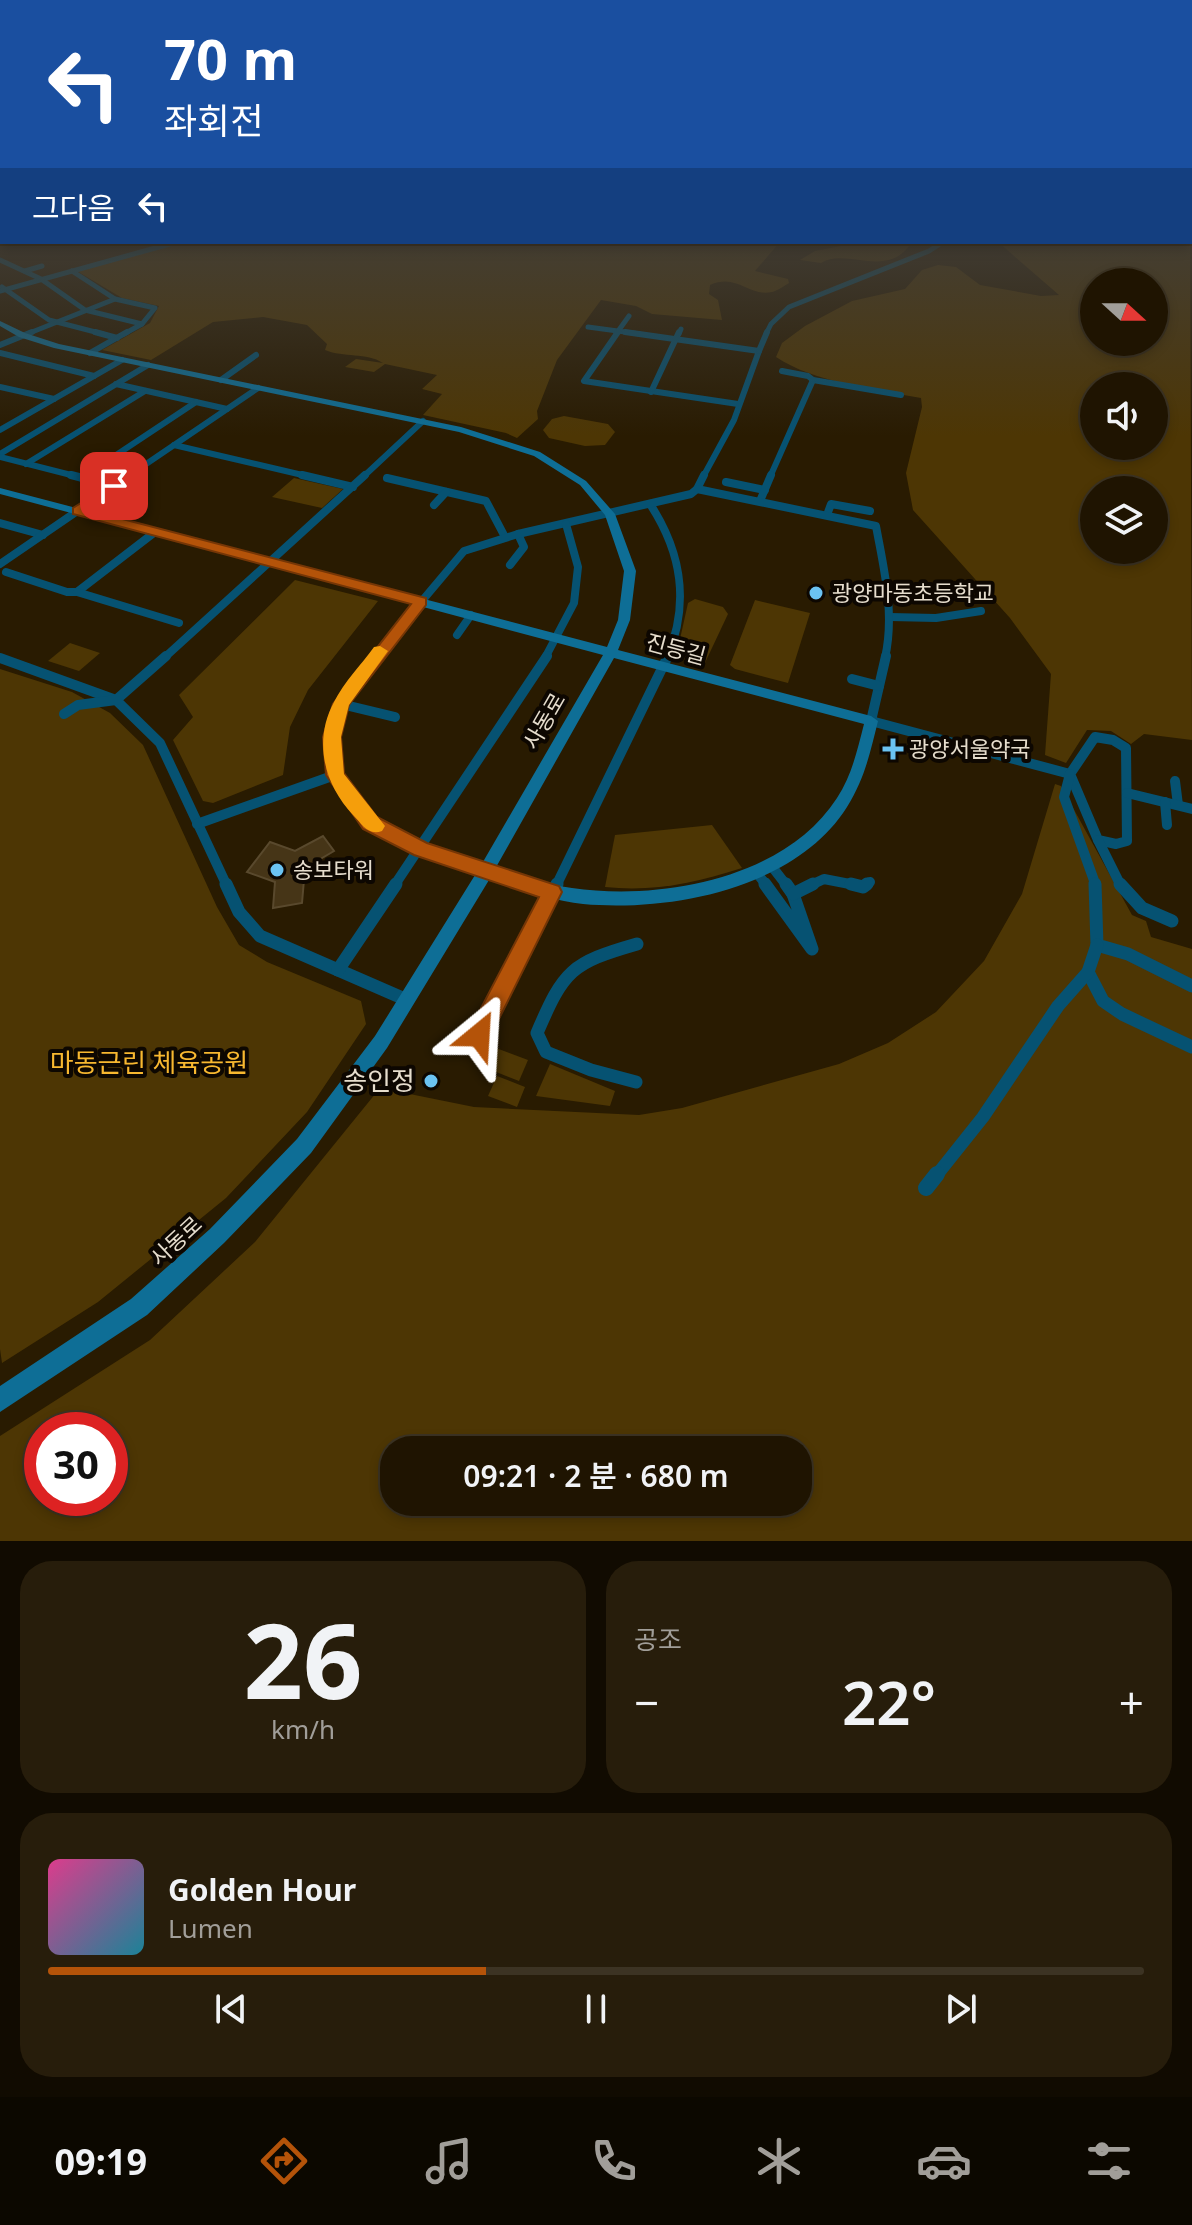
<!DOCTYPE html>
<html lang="ko">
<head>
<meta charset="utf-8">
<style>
	:root { --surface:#1f1401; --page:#271d0b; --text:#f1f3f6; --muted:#a19e99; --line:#3c3323; --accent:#b45309 }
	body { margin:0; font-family:"Noto Sans","Noto Sans KR",sans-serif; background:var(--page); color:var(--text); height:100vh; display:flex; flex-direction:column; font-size:30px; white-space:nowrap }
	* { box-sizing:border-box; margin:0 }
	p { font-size:26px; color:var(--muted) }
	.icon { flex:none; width:44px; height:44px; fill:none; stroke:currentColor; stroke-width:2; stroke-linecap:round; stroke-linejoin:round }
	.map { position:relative; height:1541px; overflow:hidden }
	.details { display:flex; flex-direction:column; gap:20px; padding:20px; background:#110b01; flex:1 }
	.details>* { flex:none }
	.guide { position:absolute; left:0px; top:0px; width:1192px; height:244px; box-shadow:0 4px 12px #0003,0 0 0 2px var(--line); background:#1a4fa0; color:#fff; overflow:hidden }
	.needle { width:52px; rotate:111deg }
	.controls { position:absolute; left:1080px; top:268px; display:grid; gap:16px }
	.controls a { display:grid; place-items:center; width:88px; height:88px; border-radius:50%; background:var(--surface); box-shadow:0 4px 12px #0003,0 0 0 2px var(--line); font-size:40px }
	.speed { position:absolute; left:24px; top:1412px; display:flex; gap:16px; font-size:40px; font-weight:700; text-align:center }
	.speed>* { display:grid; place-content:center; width:104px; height:104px; border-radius:50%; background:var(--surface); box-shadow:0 4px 12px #0003,0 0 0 2px var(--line); line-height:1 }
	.speed .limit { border:12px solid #d22; background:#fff; color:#111 }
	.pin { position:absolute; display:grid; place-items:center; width:68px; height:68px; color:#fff; margin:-34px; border-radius:16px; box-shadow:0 4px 12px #0006 }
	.me { position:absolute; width:88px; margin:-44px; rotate:27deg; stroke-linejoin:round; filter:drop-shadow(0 0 6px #0008) }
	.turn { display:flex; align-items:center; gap:28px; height:168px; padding:0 32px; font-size:36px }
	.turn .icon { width:104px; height:104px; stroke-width:2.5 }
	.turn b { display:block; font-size:56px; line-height:68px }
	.then { display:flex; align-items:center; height:76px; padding:0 32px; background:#0003; gap:16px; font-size:30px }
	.big { font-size:60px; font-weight:600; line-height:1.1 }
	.details .card { flex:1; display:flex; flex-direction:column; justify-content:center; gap:12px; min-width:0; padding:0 28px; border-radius:32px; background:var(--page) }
	.details .dial { align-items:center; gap:0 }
	.dial b { font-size:104px; line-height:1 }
	.song { display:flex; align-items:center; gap:24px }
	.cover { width:96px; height:96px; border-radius:12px; background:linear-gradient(135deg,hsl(330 70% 55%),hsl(190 70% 35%)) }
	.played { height:8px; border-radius:4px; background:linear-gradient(90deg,var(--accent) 40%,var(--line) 40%) }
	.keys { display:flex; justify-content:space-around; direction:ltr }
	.heat { display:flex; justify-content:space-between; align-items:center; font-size:44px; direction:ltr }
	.details .tiles { flex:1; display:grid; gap:20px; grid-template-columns:1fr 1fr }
	.card:last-child { grid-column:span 2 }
	.trip { position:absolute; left:380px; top:1436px; width:432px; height:80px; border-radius:32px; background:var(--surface); box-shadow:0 4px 12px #0003,0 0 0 2px var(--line); font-weight:600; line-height:80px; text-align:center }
	.menu { display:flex; height:128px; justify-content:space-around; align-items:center; background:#0c0800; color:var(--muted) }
	.menu .icon { width:56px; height:56px }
	.menu .on { color:var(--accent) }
	.menu b { font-size:36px; color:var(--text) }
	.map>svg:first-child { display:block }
</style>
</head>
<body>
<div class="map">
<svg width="1192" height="1541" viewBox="0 0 1192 1541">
	<rect width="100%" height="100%" fill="#291b01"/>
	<!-- green -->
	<g fill="#4d3604" fill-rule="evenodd">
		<path d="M1190 220 1192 740 1144 734 1131 744 1111 731 1087 730 1066 763 1045 755 1051 674 1010 618 913 510 906 473 922 407 921 398C877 390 813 382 776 357L782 343 805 326 852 301 905 289 922 270 938 265 956 267 980 285 1041 296 1059 295 998 242H1190ZM1094 282H1154V342H1094ZM1094 386H1154V446H1094ZM1094 490H1154V550H1094Z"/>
		<path d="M183 242H780L755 271 788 279 789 283C784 286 777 291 772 292 747 297 738 273 710 285L709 294 718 300 722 320 652 314 636 306 601 300 557 360 537 411 538 419 517 438 506 433 423 415 442 394 422 389 437 375 385 364 374 372 345 367 356 359 383 363C366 352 344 358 325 350L327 344 307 325 263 317 213 322 151 360 102 350 150 323 159 306 122 298 77 271Z"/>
		<path d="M847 242H910L911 243C888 280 846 247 821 263L800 260 815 251 846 245Z"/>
		<polygon points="564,416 608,424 615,432 605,445 585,446 549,438 543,430 552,419"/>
		<polygon points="294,478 343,489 322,508 272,497"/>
		<polygon points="295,580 378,601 308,690 290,727 283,775 213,803 203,801 173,740 193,717 179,695"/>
		<polygon points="695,599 723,607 728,614 703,667 676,657 688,603"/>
		<polygon points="755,600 810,613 788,683 735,669 730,665"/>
		<polygon points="70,643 100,653 79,671 48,661"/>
		<polygon points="0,669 72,692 110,713 143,745 217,907 239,945 267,962 361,1001 366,1024 307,1112 226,1198 98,1302 2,1363 0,1349"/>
		<path d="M1055 784 1061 786 1132 915 1146 921 1151 937 1192 949V1541H0V1436L150 1340 255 1242 380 1088 474 1107 639 1115 682 1108 839 1064 888 1043 936 1012 984 961 1022 894ZM42 1430H110V1498H42ZM394 1450H798V1502H394Z"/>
		<path d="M712 825 742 868C696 883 653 892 605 887L615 835Z"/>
		<polygon points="496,1048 528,1060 519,1081 486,1068"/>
		<polygon points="550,1064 615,1091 610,1106 536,1096"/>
		<polygon points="497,1076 525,1087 517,1107 488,1096"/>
	</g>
	<!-- building -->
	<polygon fill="#463517" stroke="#59492d" stroke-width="2" points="323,836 334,851 305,868 302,903 273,908 275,882 247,872 270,842 295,851"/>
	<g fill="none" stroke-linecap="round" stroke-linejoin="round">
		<!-- street-far5 -->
		<g stroke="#065272" stroke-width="5">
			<polyline points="0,260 41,279 85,310 142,324"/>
			<polyline points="25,271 42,266"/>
			<polyline points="72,271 115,299 155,308 142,324 124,334"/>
			<polyline points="2,287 49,320 103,334"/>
			<polyline points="0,291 177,242"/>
			<polyline points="588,327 640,334"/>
			<polyline points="27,334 115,299"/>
			<polyline points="616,334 629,316"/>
			<polyline points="679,334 681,329"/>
			<polyline points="766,334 771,324 789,307 929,251 943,242"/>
		</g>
		<!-- street-far4 -->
		<g stroke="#065272" stroke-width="6">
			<polyline points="95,332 117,338"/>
			<polyline points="618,332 584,381 738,404"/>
			<polyline points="625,332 759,351 734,420 703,477"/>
			<polyline points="0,345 32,332"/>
			<polyline points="759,351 767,332"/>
			<polyline points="0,353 94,376"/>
			<polyline points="90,353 127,332"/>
			<polyline points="782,371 808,376 813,380 901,395"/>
			<polyline points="221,380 256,355"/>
			<polyline points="116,384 227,409"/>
			<polyline points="0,387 54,399"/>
			<polyline points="651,392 679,332"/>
			<polyline points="0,430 122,360"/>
			<polyline points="174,445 311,477"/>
			<polyline points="0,454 148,365"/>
			<polyline points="0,457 79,477"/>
			<polyline points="26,464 145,391"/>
			<polyline points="83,477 196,402"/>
			<polyline points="127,477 258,388"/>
			<polyline points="363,477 423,421"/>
			<polyline points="770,477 813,380"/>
		</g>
		<!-- street-far3 -->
		<g stroke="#065272" stroke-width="8">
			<polyline points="71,475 114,486"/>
			<polyline points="302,475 353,487"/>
			<polyline points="82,478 86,475"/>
			<polyline points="387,478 486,501 505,537"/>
			<polyline points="726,482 765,490"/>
			<polyline points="697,489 704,475"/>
			<polyline points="760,501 771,475"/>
			<path d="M650 504C682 553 690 603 667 658"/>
			<polyline points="434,505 446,492"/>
			<polyline points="827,515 831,504 870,511"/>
			<polyline points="0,523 43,535"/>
			<polyline points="0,564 130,475"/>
			<polyline points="510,565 524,547 518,534"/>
			<polyline points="6,572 67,592 77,592 155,532"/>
			<polyline points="77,592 179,623"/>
			<polyline points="890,617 936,618 981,611"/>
			<polyline points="457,635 471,615"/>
			<polyline points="164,658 365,475"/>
			<path d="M374 658 464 551 518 534 691 494 697 489 876 526C884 570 895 613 885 658"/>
			<polyline points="545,658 574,603 578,567 566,524"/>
		</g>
		<!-- street-far2 -->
		<g stroke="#065272" stroke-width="10">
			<polyline points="886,656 871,721 1070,774"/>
			<polyline points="0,658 116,700 160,743 227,886"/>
			<polyline points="852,679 879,686"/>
			<polyline points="341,704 395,717"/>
			<polyline points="64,714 78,705 116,700 166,656"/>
			<polygon points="1095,737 1113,740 1126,748 1127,841 1116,844 1098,840 1070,774"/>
			<polyline points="1070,774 1064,797 1096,886"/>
			<path d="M335 775C330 718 339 700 376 656"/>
			<polyline points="1175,781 1178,805"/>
			<polyline points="1127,793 1192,809"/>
			<polyline points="1165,802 1167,825"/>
			<polyline points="197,824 335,775 370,823 421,850 485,872"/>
			<polyline points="1098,840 1121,886"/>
			<polyline points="770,864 787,886"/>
			<polyline points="756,872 767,886"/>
			<polyline points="394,886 547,656"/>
			<polyline points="556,886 668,656"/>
			<polyline points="809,886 824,879 860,886"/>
			<polyline points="864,886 870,882"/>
		</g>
		<!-- street-far1 -->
		<g stroke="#065272" stroke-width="13">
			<polyline points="226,884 239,912 260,936 407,1000"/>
			<polyline points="765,884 812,949 793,894 786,884"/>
			<polyline points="851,884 863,887 867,884"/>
			<polyline points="1095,884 1097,945 1128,954 1192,986"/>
			<polyline points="1120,884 1142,908 1172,921"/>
			<polyline points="793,894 813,884"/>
			<polyline points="338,970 396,884"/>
			<polyline points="1088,972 1103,1001 1122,1014 1192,1047"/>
			<polyline points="479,1035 557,884"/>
			<path d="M636 1082 591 1070 546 1052 537 1033C564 970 571 963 637 944"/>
			<polyline points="936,1176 983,1117 1058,1006 1088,972 1097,945"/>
		</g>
		<!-- street -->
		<polyline stroke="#065272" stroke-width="16" points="926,1188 937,1174"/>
		<!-- secondary -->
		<path fill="#0e6e96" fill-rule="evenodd" d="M0 321 25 333 59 344 461 427 540 452 586 481 615 514 636 571 630 620 618 650 871 716 878 721C870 753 865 778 847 807 796 888 672 912 583 904 551 900 519 890 489 880L387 1048 311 1153 224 1243 147 1315 0 1412V1386L131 1299 210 1229 297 1139 375 1036 480 867 603 655 0 494V488L607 647 618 620 624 571 605 515 580 485 534 456 459 432 54 348 19 337 0 326ZM614 658 864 724C857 751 852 775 837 798 785 879 660 901 572 888 546 885 520 877 495 869Z"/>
	</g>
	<!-- sky -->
	<linearGradient id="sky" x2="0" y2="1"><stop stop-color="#170f01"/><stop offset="0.5" stop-color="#433f38"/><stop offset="1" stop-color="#433f38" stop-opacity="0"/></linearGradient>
	<rect width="1192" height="436" fill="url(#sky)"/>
	<!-- route -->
	<polygon fill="#b45309" stroke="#753606" stroke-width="2" points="114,482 119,483 119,489 88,510 426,598 426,605 349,705 341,737 344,773 377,817 427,843 559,886 562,892 487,1043 479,1046 471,1043 467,1035 539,897 414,855 363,829 326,775 323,737 333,704 411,604 73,514 73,508"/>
	<!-- slow -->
	<path fill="#f59e0b" d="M380 646 388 651 349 705 341 737 344 774 385 826 382 831C368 836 362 824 353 815 324 784 313 741 334 702 344 682 361 665 374 647Z"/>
	<!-- markers -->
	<g fill="#6bc3f2" stroke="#0d0701" stroke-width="3">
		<circle cx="816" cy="593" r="8"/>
		<path d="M889 737h8v8h8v8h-8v8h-8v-8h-8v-8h8z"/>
		<circle cx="277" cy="870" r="8"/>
		<circle cx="431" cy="1081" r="8"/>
	</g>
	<g text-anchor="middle" stroke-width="8" stroke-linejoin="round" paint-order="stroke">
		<!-- poi labels -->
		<g font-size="22" fill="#e6ddcd" stroke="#0d0701" text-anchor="start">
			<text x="832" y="601">광양마동초등학교</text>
			<text x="909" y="757">광양서울약국</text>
			<text x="293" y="878">송보타워</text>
		</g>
		<!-- street labels -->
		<g font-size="22" fill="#e6ddcd" stroke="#0d0701">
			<text transform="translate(676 649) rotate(15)" y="8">진등길</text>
			<text transform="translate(544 721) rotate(-60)" y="8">사동로</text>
			<text transform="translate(176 1241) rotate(-43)" y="8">사동로</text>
		</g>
		<!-- near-park labels -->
		<g font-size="26" fill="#f8b830" stroke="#0d0701">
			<text x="149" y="1072">마동근린 체육공원</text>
		</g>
		<!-- near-poi labels -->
		<g font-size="26" fill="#e6ddcd" stroke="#0d0701" text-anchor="end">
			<text x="415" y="1090">송인정</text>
		</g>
	</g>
</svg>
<div class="controls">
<a><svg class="needle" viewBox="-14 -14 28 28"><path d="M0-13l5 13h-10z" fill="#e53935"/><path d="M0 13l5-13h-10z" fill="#a19e99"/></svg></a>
<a><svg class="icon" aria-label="sound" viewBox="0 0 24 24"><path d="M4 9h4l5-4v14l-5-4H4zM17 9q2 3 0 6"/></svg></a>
<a><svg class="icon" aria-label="layers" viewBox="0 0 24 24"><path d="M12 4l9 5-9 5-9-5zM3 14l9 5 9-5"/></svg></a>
</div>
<div class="speed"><div class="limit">30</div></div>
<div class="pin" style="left:114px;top:486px;background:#d93025"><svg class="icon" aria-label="arrive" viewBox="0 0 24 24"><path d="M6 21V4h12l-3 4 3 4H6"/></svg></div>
<svg class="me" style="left:479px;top:1035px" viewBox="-20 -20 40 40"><path d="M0-17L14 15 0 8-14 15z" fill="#b45309" stroke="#fff" stroke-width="4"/></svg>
<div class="trip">09:21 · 2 분 · 680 m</div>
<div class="guide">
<div class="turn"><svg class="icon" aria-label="left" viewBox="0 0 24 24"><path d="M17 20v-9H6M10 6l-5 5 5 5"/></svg><div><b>70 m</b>좌회전</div></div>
<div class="then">그다음<svg class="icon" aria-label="left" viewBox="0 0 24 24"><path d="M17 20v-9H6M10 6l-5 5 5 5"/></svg></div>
</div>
</div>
<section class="details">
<div class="tiles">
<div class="card dial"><b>26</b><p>km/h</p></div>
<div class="card"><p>공조</p>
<div class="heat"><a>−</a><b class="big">22°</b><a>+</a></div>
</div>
<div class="card">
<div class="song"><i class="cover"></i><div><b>Golden Hour</b><p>Lumen</p></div></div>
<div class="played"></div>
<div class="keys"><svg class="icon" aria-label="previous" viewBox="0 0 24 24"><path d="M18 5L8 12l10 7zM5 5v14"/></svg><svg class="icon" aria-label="pause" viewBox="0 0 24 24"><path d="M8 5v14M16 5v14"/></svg><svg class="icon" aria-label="next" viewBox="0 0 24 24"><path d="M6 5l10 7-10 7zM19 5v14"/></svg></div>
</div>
</div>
</section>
<nav class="menu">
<b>09:19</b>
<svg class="icon on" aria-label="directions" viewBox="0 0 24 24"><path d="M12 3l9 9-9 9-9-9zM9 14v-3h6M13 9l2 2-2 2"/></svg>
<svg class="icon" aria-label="music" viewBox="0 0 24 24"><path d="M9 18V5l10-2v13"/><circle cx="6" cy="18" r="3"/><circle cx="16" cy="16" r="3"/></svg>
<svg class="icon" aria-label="phone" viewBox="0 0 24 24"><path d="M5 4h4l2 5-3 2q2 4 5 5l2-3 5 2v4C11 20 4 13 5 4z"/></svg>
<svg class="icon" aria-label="climate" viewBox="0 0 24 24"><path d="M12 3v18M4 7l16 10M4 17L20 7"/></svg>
<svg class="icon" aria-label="car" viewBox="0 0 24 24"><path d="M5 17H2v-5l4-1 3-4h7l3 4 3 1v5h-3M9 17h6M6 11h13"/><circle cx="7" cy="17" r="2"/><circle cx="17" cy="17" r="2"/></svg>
<svg class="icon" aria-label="filters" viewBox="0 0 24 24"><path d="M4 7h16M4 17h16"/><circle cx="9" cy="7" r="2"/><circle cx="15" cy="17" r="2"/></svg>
</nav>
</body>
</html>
